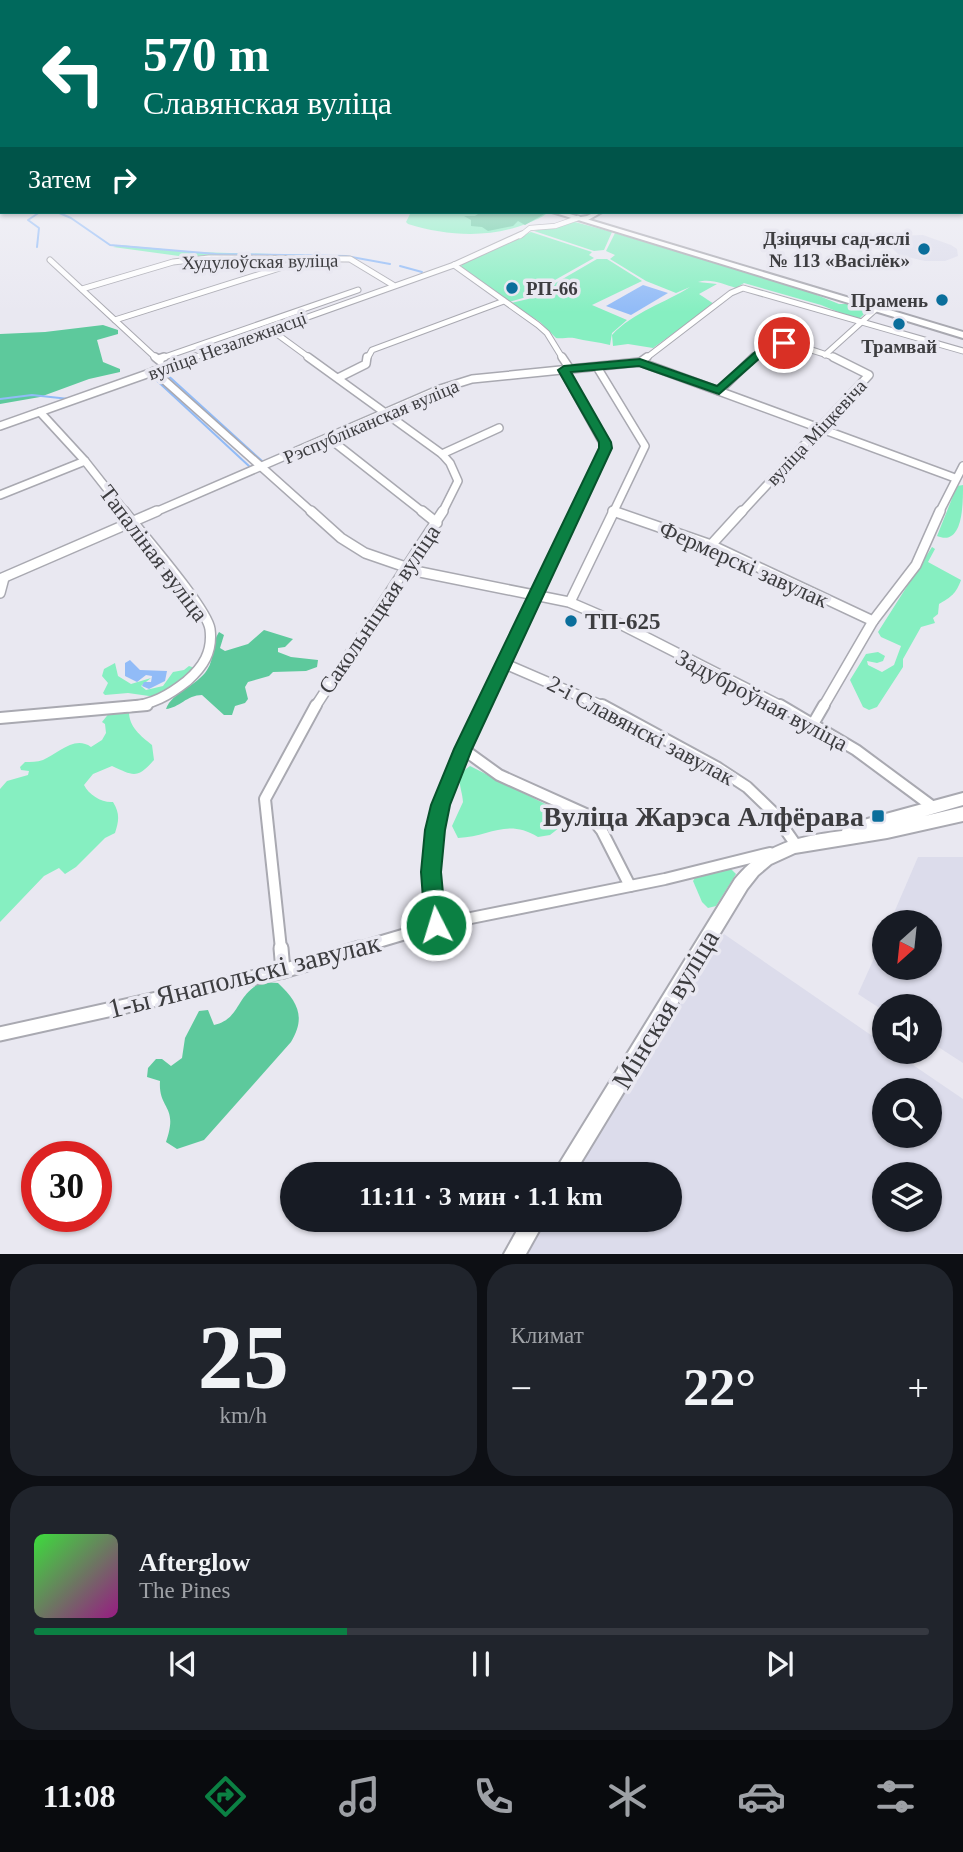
<!DOCTYPE html>
<html lang="ru">
<head>
<meta charset="utf-8">
<style>
	:root { --surface:#171b24; --page:#20242c; --text:#f1f3f6; --muted:#9ea1a6; --line:#363941; --accent:#0b8043 }
	body { margin:0; font-family:Georgia,serif; background:var(--page); color:var(--text); height:100vh; display:flex; flex-direction:column; font-size:26px; white-space:nowrap }
	* { box-sizing:border-box; margin:0 }
	p { font-size:23px; color:var(--muted) }
	.icon { flex:none; width:38px; height:38px; fill:none; stroke:currentColor; stroke-width:2; stroke-linecap:round; stroke-linejoin:round }
	.map { position:relative; height:1254px; overflow:hidden }
	.details { display:flex; flex-direction:column; gap:10px; padding:10px; background:#0d0f14; flex:1 }
	.details>* { flex:none }
	.guide { position:absolute; left:0px; top:0px; width:964px; height:214px; box-shadow:0 2px 5px #0004; background:#00695c; color:#fff; overflow:hidden }
	.needle { width:46px; rotate:207deg }
	.buttons { position:absolute; left:872px; top:910px; display:grid; gap:14px }
	.buttons a { display:grid; place-items:center; width:70px; height:70px; border-radius:50%; background:var(--surface); box-shadow:0 2px 5px #0004; font-size:35px }
	.speed { position:absolute; left:21px; top:1141px; display:flex; gap:14px; font-size:35px; font-weight:700; text-align:center }
	.speed>* { display:grid; place-content:center; width:91px; height:91px; border-radius:50%; background:var(--surface); box-shadow:0 2px 5px #0004; line-height:1 }
	.speed .limit { border:10px solid #d22; background:#fff; color:#111 }
	.pin { position:absolute; display:grid; place-items:center; width:60px; height:60px; color:#fff; margin:-30px; border:4px solid #fff; border-radius:50%; box-shadow:0 2px 7px #0007 }
	.me { position:absolute; width:77px; margin:-38px; rotate:355deg; stroke-linejoin:round; filter:drop-shadow(0 0 5px #0008) }
	.turn { display:flex; align-items:center; gap:24px; height:147px; padding:0 28px; font-size:32px }
	.turn .icon { width:91px; height:91px; stroke-width:2.5 }
	.turn b { display:block; font-size:49px; line-height:60px }
	.then { display:flex; align-items:center; height:66px; padding:0 28px; background:#0003; gap:14px; font-size:26px }
	.big { font-size:52px; font-weight:800; line-height:1.1 }
	.details .widget { flex:1; display:flex; flex-direction:column; justify-content:center; gap:10px; min-width:0; padding:0 24px; border-radius:28px; background:var(--page) }
	.details .dial { align-items:center; gap:0 }
	.dial b { font-size:91px; line-height:1 }
	.song { display:flex; align-items:center; gap:21px }
	.cover { width:84px; height:84px; border-radius:10px; background:linear-gradient(135deg,hsl(120 70% 55%),hsl(310 70% 35%)) }
	.played { height:7px; border-radius:4px; background:linear-gradient(90deg,var(--accent) 35%,var(--line) 35%) }
	.keys { display:flex; justify-content:space-around; direction:ltr }
	.heat { display:flex; justify-content:space-between; align-items:center; font-size:38px; direction:ltr }
	.details .tiles { flex:1; display:grid; gap:10px; grid-template-columns:1fr 1fr }
	.widget:last-child { grid-column:span 2 }
	.trip { position:absolute; left:280px; top:1162px; width:402px; height:70px; border-radius:35px; background:var(--surface); box-shadow:0 2px 5px #0004; font-weight:800; line-height:70px; text-align:center }
	.dock { display:flex; height:112px; justify-content:space-around; align-items:center; background:#090b0e; color:var(--muted) }
	.dock .icon { width:49px; height:49px }
	.dock .current { color:var(--accent) }
	.dock b { font-size:32px; color:var(--text) }
	.map>svg:first-child { display:block }
</style>
</head>
<body>
<div class="map">
<svg width="963" height="1254" viewBox="0 0 963 1254">
	<rect width="100%" height="100%" fill="#e9e8f1"/>
	<!-- built -->
	<g fill="#dcdceb" fill-rule="evenodd">
		<polygon points="923,235 951,245 957,249 958,256 945,261 925,261 899,255 891,247 891,241 898,236"/>
		<polygon points="918,857 963,857 963,1063 929,1041 929,1006 884,1006 884,1011 858,994 884,936 884,968 929,968 929,922 890,922"/>
		<path d="M724 934 884 1044V1052H894L963 1099V1253L526 1254 547 1220H670V1174H575ZM884 1090H929V1136H884ZM884 1174H929V1220H884Z"/>
	</g>
	<!-- green -->
	<g fill="#86efc1">
		<path d="M411 212H545L547 213C542 218 535 220 528 223 490 239 447 236 408 224L406 222Z"/>
		<polygon points="575,222 612,232 604,250 594,251 534,231"/>
		<polygon points="531,232 592,252 589,255 594,258 523,298 509,302 462,268 461,264"/>
		<path d="M615 233 807 291 839 304H847L866 312 859 319 853 318 821 305 744 283 736 288C724 284 710 278 698 282L717 284 699 294 714 304 653 348 628 344 613 346 612 335C633 312 667 302 690 287L676 293 646 281 610 259 615 255 606 251Z"/>
		<polygon points="120,245 195,252 342,256 179,256 113,247"/>
		<path d="M597 259H607L642 281 592 305 627 320 612 333 610 345C598 342 586 341 574 338 569 337 562 339 556 338L540 322 511 303 528 299Z"/>
		<path d="M963 485C963 505 963 547 937 536L957 486Z"/>
		<path d="M932 547 935 549 928 562 961 580C956 594 951 597 939 604L938 614 933 618 935 623 921 627 903 659V667L877 707 869 710 863 707 850 680 866 654 878 652 885 656 883 661 877 663 867 661 868 665 882 672 894 665 901 646 881 637 878 632Z"/>
		<polygon points="115,663 118,676 131,684 151,678 141,686 146,690 163,686 173,672 184,670 189,666 195,668 184,682 156,697 128,693 105,695 103,693 108,683 102,676 104,669"/>
		<path d="M122 710 129 712C129 727 141 736 152 745L154 760C137 779 134 776 112 766L93 774 84 785C89 795 102 803 113 802 120 813 119 821 115 833L105 838 76 867 65 874 59 868 44 876 0 922V789L7 781 28 775 29 771 21 770 20 767 25 762C31 762 37 762 43 760 58 754 74 735 91 747L102 740 106 733 105 724 102 722 110 712Z"/>
		<path d="M470 766 555 809 562 816 564 824 550 835 538 837C506 818 490 837 458 838L452 826 463 802C462 786 453 777 470 766Z"/>
		<polygon points="731,869 736,874 716,906 708,908 702,902 693,881 695,878"/>
	</g>
	<!-- forest -->
	<g fill="#5dc99c">
		<polygon points="481,212 541,212 546,213 525,225 518,221 513,226 488,231 482,227 471,226 471,220 464,216 475,216"/>
		<polygon points="103,325 118,330 118,334 97,340 103,362 120,369 120,372 89,379 40,397 0,404 0,334 45,332"/>
		<path d="M264 630 293 639 285 647 278 648V652L291 657 318 660 317 667 306 671 273 672 269 676 248 682 245 687 248 699 245 703 235 706 232 715H224L202 695C187 695 179 708 166 709 172 692 197 686 207 670 215 658 211 644 219 632L224 635 220 648 225 651 248 644Z"/>
		<path d="M262 982 278 983C298 1002 306 1017 291 1042L204 1140 177 1149 166 1142C179 1105 158 1110 160 1081L147 1077 148 1068 156 1059H162L171 1066 182 1058 185 1038 199 1011 208 1010 214 1025C241 1019 235 995 262 982Z"/>
	</g>
	<!-- water -->
	<g fill="#91bbf7">
		<polygon points="643,285 668,293 631,315 606,306"/>
		<polygon points="130,660 140,670 167,671 165,681 149,689 142,686 144,682 151,682 152,676 146,675 137,682 125,676 125,663"/>
	</g>
	<g fill="none" stroke-linecap="round" stroke-linejoin="round">
		<!-- stream -->
		<g stroke="#91bbf7" stroke-width="2">
			<polyline points="57,212 71,218 110,245 216,254 346,256 390,264"/>
			<polyline points="37,247 39,228 28,220 40,212"/>
			<polyline points="400,266 422,272"/>
			<polyline points="163,371 262,461"/>
			<polyline points="153,377 250,467"/>
			<polyline points="0,399 32,395 69,399"/>
		</g>
		<!-- street-far5 casing -->
		<g stroke="#a9a9b1" stroke-width="6">
			<polyline id="street-far5" points="520,236 530,228 555,226 578,218"/>
		</g>
		<!-- street-far4 casing -->
		<g stroke="#a9a9b1" stroke-width="7">
			<g id="street-far4">
				<polyline points="50,260 157,359"/>
				<polyline points="454,265 538,325 547,333 563,359"/>
				<polyline points="82,289 173,262 209,258 350,259 393,285"/>
				<polyline points="115,320 289,265"/>
				<polyline points="270,329 311,359"/>
				<polyline points="825,355 876,309"/>
				<polyline points="159,359 358,290"/>
				<polyline points="190,359 454,265 522,234"/>
				<polyline points="367,359 372,350 504,301"/>
				<polyline points="645,359 731,293 743,288 963,351"/>
				<path d="M752 359C780 335 806 348 838 359"/>
			</g>
		</g>
		<!-- street-far3 casing -->
		<g stroke="#a9a9b1" stroke-width="10">
			<g id="street-far3">
				<polyline points="155,357 160,361"/>
				<polyline points="308,357 442,454 450,463 458,481 442,513"/>
				<polyline points="562,357 570,369"/>
				<polyline points="158,359 164,357"/>
				<polyline points="640,362 647,357"/>
				<polyline points="597,367 645,446 613,513"/>
				<polyline points="563,370 606,448 575,513"/>
				<polyline points="154,371 313,513"/>
				<polyline points="338,378 366,364 367,357"/>
				<polyline points="719,391 754,357"/>
				<polyline points="40,412 85,461 126,513"/>
				<polyline points="0,426 195,357"/>
				<polyline points="330,439 424,513"/>
				<polyline points="442,454 499,428"/>
				<polyline points="0,495 85,461"/>
				<polyline points="613,511 618,513"/>
				<polyline points="153,513 440,389 472,379 640,362 955,478"/>
				<polyline points="741,513 869,375 833,357"/>
				<polyline points="939,513 963,466"/>
			</g>
		</g>
		<!-- street-far2 casing -->
		<g stroke="#a9a9b1" stroke-width="12">
			<g id="street-far2">
				<path d="M124 511C141 533 207 608 210 629 213 652 203 667 187 681 168 696 153 704 129 707"/>
				<polyline points="311,511 341,538 365,553 420,572 569,602 620,624 783,707"/>
				<polyline points="422,511 437,523"/>
				<polyline points="613,511 711,545 873,621"/>
				<polyline points="711,545 742,511"/>
				<polyline points="0,579 157,511"/>
				<polyline points="0,593 4,578"/>
				<polyline points="570,602 614,511"/>
				<polyline points="503,663 605,707"/>
				<polyline points="315,707 443,511"/>
				<polyline points="483,707 576,511"/>
				<polyline points="823,707 873,621 916,565 940,511"/>
			</g>
		</g>
		<!-- street-far1 casing -->
		<g stroke="#a9a9b1" stroke-width="14">
			<g id="street-far1">
				<polyline points="602,705 718,768 747,787 773,812 796,845"/>
				<polyline points="780,705 856,750 933,807"/>
				<polyline points="0,718 147,705"/>
				<polyline points="813,724 824,705"/>
				<polyline points="463,749 499,775 590,816 602,831 630,886"/>
				<path d="M436 925C434 907 431 888 431 870 433 811 459 758 484 705"/>
				<polyline points="281,949 265,799 316,705"/>
				<polyline points="355,949 436,925 665,879 770,853"/>
			</g>
		</g>
		<!-- street casing -->
		<g stroke="#a9a9b1" stroke-width="17">
			<g id="street">
				<polyline points="281,948 283,971"/>
				<polyline points="0,1034 283,971 360,948"/>
			</g>
		</g>
		<!-- secondary casing -->
		<g stroke="#a9a9b1" stroke-width="4">
			<g id="secondary">
				<rect x="962" y="196" width="1" height="4"/>
				<polygon points="595,212 602,212 588,220 575,218 587,216"/>
				<path d="M963 793V805L925 816 963 807V821L887 838 795 853 771 864 758 875 747 889 574 1174H553L735 879C765 843 798 837 842 831L844 826 849 824Z"/>
				<polygon points="523,1220 545,1220 526,1254 504,1254"/>
			</g>
		</g>
		<!-- primary casing -->
		<g stroke="#a9a9b1" stroke-width="4">
			<polygon id="primary" points="552,212 563,212 963,332 963,338"/>
		</g>
		<!-- street-far5 -->
		<use href="#street-far5" stroke="#fff" stroke-width="4.5"/>
		<!-- street-far4 -->
		<use href="#street-far4" stroke="#fff" stroke-width="5"/>
		<!-- street-far3 -->
		<use href="#street-far3" stroke="#fff" stroke-width="7"/>
		<!-- street-far2 -->
		<use href="#street-far2" stroke="#fff" stroke-width="9"/>
		<!-- street-far1 -->
		<use href="#street-far1" stroke="#fff" stroke-width="10"/>
		<!-- street -->
		<use href="#street" stroke="#fff" stroke-width="13"/>
		<!-- secondary -->
		<use href="#secondary" fill="#fff" fill-rule="evenodd"/>
		<!-- primary -->
		<use href="#primary" fill="#fff" fill-rule="evenodd"/>
	</g>
	<!-- sky -->
	<linearGradient id="sky" x2="0" y2="1"><stop stop-color="#85b7ee"/><stop offset="0.44" stop-color="#f5f5f9"/><stop offset="1" stop-color="#f5f5f9" stop-opacity="0"/></linearGradient>
	<rect width="963" height="312" fill="url(#sky)"/>
	<!-- route -->
	<polygon fill="#0b8043" stroke="#07532c" stroke-width="2" points="784,340 789,343 788,346 769,350 719,394 639,366 571,372 611,442 612,448 472,749 450,805 445,830 441,872 446,925 443,932 436,935 428,932 425,925 421,872 425,830 431,805 454,749 599,448 599,442 558,370 564,366 640,359 717,386 762,346"/>
	<!-- markers -->
	<g fill="#0a6e9b" stroke="#e9e8f1" stroke-width="2.5">
		<circle cx="924" cy="249" r="7"/>
		<circle cx="512" cy="288" r="7"/>
		<circle cx="942" cy="300" r="7"/>
		<circle cx="899" cy="324" r="7"/>
		<circle cx="571" cy="621" r="7"/>
		<rect x="871" y="809" width="14" height="14" rx="3.5"/>
	</g>
	<g text-anchor="middle" stroke-width="7" stroke-linejoin="round" paint-order="stroke">
		<!-- far-poi labels -->
		<g font-size="19" font-weight="bold" fill="#3d3d40" stroke="#e9e8f1" text-anchor="end">
			<text x="910" y="245">Дзіцячы сад-яслі<tspan x="910" dy="22">№ 113 «Васілёк»</tspan></text>
			<text x="526" y="295" text-anchor="start">РП-66</text>
			<text x="928" y="307">Прамень</text>
			<text x="899" y="353" text-anchor="middle">Трамвай</text>
		</g>
		<!-- far-street labels -->
		<g font-size="19" fill="#3d3d40" stroke="#e9e8f1">
			<text transform="translate(260 261) rotate(-1)" y="7">Худулоўская вуліца</text>
			<text transform="translate(227 345) rotate(-20)" y="7">вуліца Незалежнасці</text>
			<text transform="translate(371 421) rotate(-23)" y="7">Рэспубліканская вуліца</text>
			<text transform="translate(816 432) rotate(-47)" y="7">вуліца Міцкевіча</text>
		</g>
		<!-- street labels -->
		<g font-size="23" fill="#3d3d40" stroke="#e9e8f1">
			<text transform="translate(154 553) rotate(53)" y="8">Тапаліная вуліца</text>
			<text transform="translate(744 564) rotate(24)" y="8">Фермерскі завулак</text>
			<text transform="translate(379 609) rotate(-56)" y="8">Сакольніцкая вуліца</text>
			<text transform="translate(762 700) rotate(28)" y="8">Задуброўная вуліца</text>
			<text transform="translate(641 730) rotate(28)" y="8">2-і Славянскі завулак</text>
		</g>
		<!-- poi labels -->
		<g font-size="23" font-weight="bold" fill="#3d3d40" stroke="#e9e8f1" text-anchor="start">
			<text x="585" y="629">ТП-625</text>
		</g>
		<!-- near-poi labels -->
		<g font-size="28" font-weight="bold" fill="#3d3d40" stroke="#e9e8f1" text-anchor="end">
			<text x="864" y="826">Вуліца Жарэса Алфёрава</text>
		</g>
		<!-- near-street labels -->
		<g font-size="28" fill="#3d3d40" stroke="#e9e8f1">
			<text transform="translate(244 975) rotate(-14)" y="10">1-ы Янапольскі завулак</text>
			<text transform="translate(665 1009) rotate(-59)" y="10">Мінская вуліца</text>
		</g>
	</g>
</svg>
<div class="buttons">
<a><svg class="needle" viewBox="-14 -14 28 28"><path d="M0-13l5 13h-10z" fill="#e53935"/><path d="M0 13l5-13h-10z" fill="#9ea1a6"/></svg></a>
<a><svg class="icon" aria-label="sound" viewBox="0 0 24 24"><path d="M4 9h4l5-4v14l-5-4H4zM17 9q2 3 0 6"/></svg></a>
<a><svg class="icon" aria-label="search" viewBox="0 0 24 24"><circle cx="10" cy="10" r="6"/><path d="M15 15l6 6"/></svg></a>
<a><svg class="icon" aria-label="layers" viewBox="0 0 24 24"><path d="M12 4l9 5-9 5-9-5zM3 14l9 5 9-5"/></svg></a>
</div>
<div class="speed"><div class="limit">30</div></div>
<div class="pin" style="left:784px;top:343px;background:#d93025"><svg class="icon" aria-label="arrive" viewBox="0 0 24 24"><path d="M6 21V4h12l-3 4 3 4H6"/></svg></div>
<svg class="me" style="left:436px;top:925px" viewBox="-20 -20 40 40"><circle r="17" fill="#0b8043" stroke="#fff" stroke-width="3"/><path d="M0-11L8 9 0 5-8 9z" fill="#fff"/></svg>
<div class="trip">11:11 · 3 мин · 1.1 km</div>
<div class="guide">
<div class="turn"><svg class="icon" aria-label="left" viewBox="0 0 24 24"><path d="M17 20v-9H6M10 6l-5 5 5 5"/></svg><div><b>570 m</b>Славянская вуліца</div></div>
<div class="then">Затем<svg class="icon" aria-label="right" viewBox="0 0 24 24"><path d="M7 20v-9h11M14 6l5 5-5 5"/></svg></div>
</div>
</div>
<section class="details">
<div class="tiles">
<div class="widget dial"><b>25</b><p>km/h</p></div>
<div class="widget"><p>Климат</p>
<div class="heat"><a>−</a><b class="big">22°</b><a>+</a></div>
</div>
<div class="widget">
<div class="song"><i class="cover"></i><div><b>Afterglow</b><p>The Pines</p></div></div>
<div class="played"></div>
<div class="keys"><svg class="icon" aria-label="previous" viewBox="0 0 24 24"><path d="M18 5L8 12l10 7zM5 5v14"/></svg><svg class="icon" aria-label="pause" viewBox="0 0 24 24"><path d="M8 5v14M16 5v14"/></svg><svg class="icon" aria-label="next" viewBox="0 0 24 24"><path d="M6 5l10 7-10 7zM19 5v14"/></svg></div>
</div>
</div>
</section>
<nav class="dock">
<b>11:08</b>
<svg class="icon current" aria-label="directions" viewBox="0 0 24 24"><path d="M12 3l9 9-9 9-9-9zM9 14v-3h6M13 9l2 2-2 2"/></svg>
<svg class="icon" aria-label="music" viewBox="0 0 24 24"><path d="M9 18V5l10-2v13"/><circle cx="6" cy="18" r="3"/><circle cx="16" cy="16" r="3"/></svg>
<svg class="icon" aria-label="phone" viewBox="0 0 24 24"><path d="M5 4h4l2 5-3 2q2 4 5 5l2-3 5 2v4C11 20 4 13 5 4z"/></svg>
<svg class="icon" aria-label="climate" viewBox="0 0 24 24"><path d="M12 3v18M4 7l16 10M4 17L20 7"/></svg>
<svg class="icon" aria-label="car" viewBox="0 0 24 24"><path d="M5 17H2v-5l4-1 3-4h7l3 4 3 1v5h-3M9 17h6M6 11h13"/><circle cx="7" cy="17" r="2"/><circle cx="17" cy="17" r="2"/></svg>
<svg class="icon" aria-label="filters" viewBox="0 0 24 24"><path d="M4 7h16M4 17h16"/><circle cx="9" cy="7" r="2"/><circle cx="15" cy="17" r="2"/></svg>
</nav>
</body>
</html>
